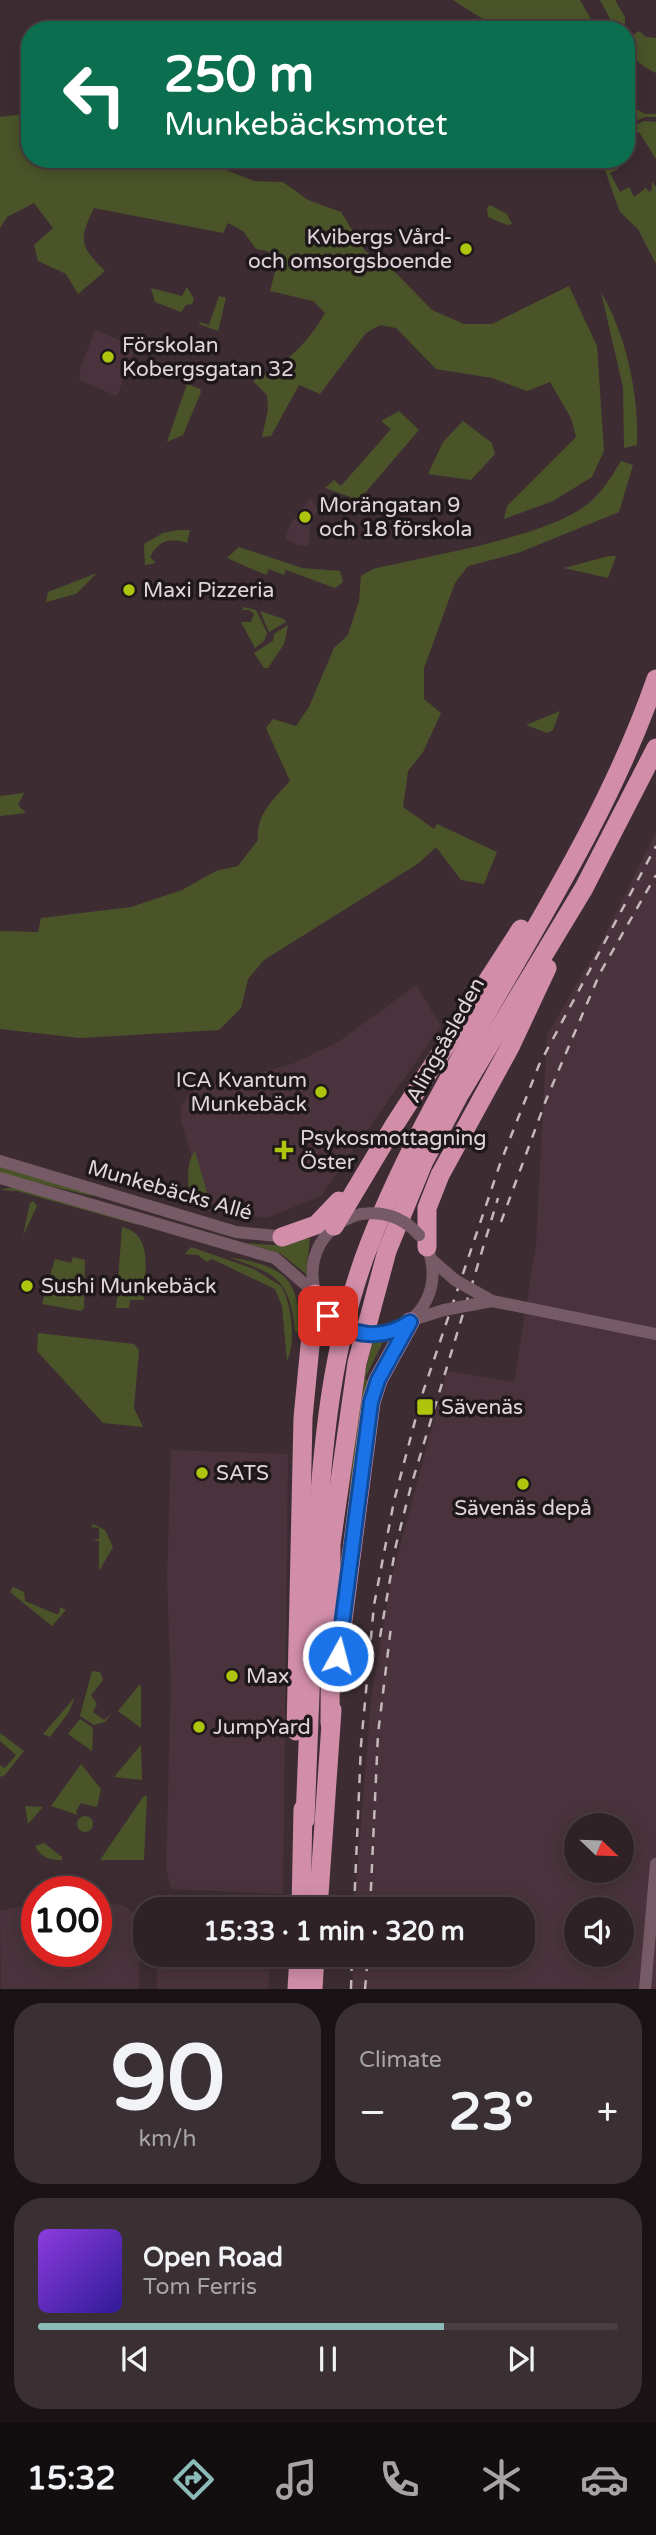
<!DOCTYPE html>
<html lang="en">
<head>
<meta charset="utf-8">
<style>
	:root { --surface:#2e2226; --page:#3a2f32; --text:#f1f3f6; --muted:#a7a4a7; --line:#493f43; --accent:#8bbbb9 }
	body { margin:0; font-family:"Varela Round",sans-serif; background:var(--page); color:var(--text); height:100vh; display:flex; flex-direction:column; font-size:26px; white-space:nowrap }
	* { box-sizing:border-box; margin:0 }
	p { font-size:23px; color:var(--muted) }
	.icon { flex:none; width:38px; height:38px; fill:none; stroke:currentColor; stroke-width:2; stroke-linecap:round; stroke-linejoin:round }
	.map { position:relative; height:1989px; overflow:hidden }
	.side { display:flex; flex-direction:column; gap:14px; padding:14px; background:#191315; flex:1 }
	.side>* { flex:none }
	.guide { position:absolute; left:21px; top:21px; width:614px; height:147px; border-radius:28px; box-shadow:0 4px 18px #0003,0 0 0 2px var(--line); background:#0b6e4f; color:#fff; overflow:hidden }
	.needle { width:46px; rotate:113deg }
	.tools { position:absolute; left:564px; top:1813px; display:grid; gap:14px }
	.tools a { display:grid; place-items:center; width:70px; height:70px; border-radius:50%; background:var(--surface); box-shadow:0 4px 18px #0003,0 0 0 2px var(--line); font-size:35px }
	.speed { position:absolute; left:21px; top:1876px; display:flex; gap:14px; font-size:35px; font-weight:700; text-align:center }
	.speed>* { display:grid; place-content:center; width:91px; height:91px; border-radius:50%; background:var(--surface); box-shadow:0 4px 18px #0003,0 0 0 2px var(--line); line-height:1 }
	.speed .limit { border:10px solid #d22; background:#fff; color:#111 }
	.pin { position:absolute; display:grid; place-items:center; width:60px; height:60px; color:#fff; margin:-30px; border-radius:14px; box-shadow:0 4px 10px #0006 }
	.me { position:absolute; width:77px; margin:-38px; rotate:7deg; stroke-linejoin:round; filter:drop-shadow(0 0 5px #0008) }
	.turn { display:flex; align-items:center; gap:24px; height:147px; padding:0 28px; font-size:32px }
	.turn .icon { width:91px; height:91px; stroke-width:2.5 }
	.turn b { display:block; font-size:49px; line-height:60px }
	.big { font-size:52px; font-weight:700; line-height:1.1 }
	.side .tile { flex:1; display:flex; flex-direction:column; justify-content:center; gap:10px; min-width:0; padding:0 24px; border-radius:28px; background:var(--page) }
	.side .dial { align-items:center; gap:0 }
	.dial b { font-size:91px; line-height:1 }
	.song { display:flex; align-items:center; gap:21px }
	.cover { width:84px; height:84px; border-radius:10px; background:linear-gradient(135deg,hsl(270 70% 55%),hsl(250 70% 35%)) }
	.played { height:7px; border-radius:4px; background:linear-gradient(90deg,var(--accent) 70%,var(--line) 70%) }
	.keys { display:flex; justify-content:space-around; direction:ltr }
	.heat { display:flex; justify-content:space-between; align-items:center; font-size:38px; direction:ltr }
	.side .tiles { flex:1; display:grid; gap:14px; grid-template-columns:1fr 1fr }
	.tile:last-child { grid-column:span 2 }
	.trip { position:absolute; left:133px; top:1897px; width:402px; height:70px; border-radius:28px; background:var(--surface); box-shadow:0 4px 18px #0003,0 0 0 2px var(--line); font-weight:700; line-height:70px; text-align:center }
	.tab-bar { display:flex; height:112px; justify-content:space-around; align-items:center; background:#120e0f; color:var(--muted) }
	.tab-bar .icon { width:49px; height:49px }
	.tab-bar .active { color:var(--accent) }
	.tab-bar b { font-size:32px; color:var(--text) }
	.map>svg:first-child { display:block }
</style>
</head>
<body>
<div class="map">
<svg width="656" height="1989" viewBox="0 0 656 1989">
	<rect width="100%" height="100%" fill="#3d2d33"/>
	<!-- built -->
	<g fill="#4a333c" fill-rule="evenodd">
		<polygon points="95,330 136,347 117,396 79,380 81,366"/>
		<polygon points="310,498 318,509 310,525 309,546 297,545 285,539 290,525"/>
		<path d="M656 832V1989H353V1955H523V1909H354L371 1701 391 1580 447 1371 514 1382 536 1245 547 1035 602 941ZM576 1825H621V1871H576ZM576 1909H621V1955H576Z"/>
		<polygon points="416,985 441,1026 321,1196 267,1218 207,1211 181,1120 181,1106 192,1090 292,1064 338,1042"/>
		<polygon points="171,1450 288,1454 283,1894 171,1889 166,1868 171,1685 167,1580"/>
		<polygon points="37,1903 37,1951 96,1951 96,1903 122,1905 130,1910 138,1916 141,1926 139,1989 1,1989 0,1911"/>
		<polygon points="181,1905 272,1909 161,1909"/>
		<polygon points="157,1955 271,1955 268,1989 157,1989"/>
	</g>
	<!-- green -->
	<g fill="#4b5429">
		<polygon points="453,0 580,0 592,21 586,30 500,30"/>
		<polygon points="600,0 615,0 625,17 625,30 616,30"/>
		<path d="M639 31 646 37 656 38V73C642 66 626 56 627 39Z"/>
		<polygon points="630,105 645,114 656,114 656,117 645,117 627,124"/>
		<path d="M30 113V159H199L254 181 283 182 308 200 341 212 365 251 393 270 432 310 464 324H492L569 286 597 346 604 451 592 477 553 501 504 519 507 506 576 437 571 418 550 382 527 391 492 378 436 369 396 328 380 325 366 333 320 394 299 385 271 436 262 437 268 410 267 395 253 381C285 364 307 345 325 313L313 301 270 291 275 272 283 263 267 251 256 249 243 231 228 223 223 233 94 208C78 241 80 246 105 271L78 294 66 274 38 261 34 245 53 228 34 203 7 217 0 228V117Z"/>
		<polygon points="644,121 656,122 656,159 639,132 633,135 630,132 633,126"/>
		<polygon points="601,159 612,159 618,169 610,173 620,192 629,187 634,197 646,188 649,192 652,190 652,181 656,187 656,264 638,229 620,212"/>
		<polygon points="490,205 507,214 512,224 507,225 488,217 487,208"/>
		<polygon points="187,287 194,299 192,304 186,305 181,312 155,302 151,288 182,296"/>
		<path d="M601 292C626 335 639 394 637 445L624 448 623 387Z"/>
		<polygon points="219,296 226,298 218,331 199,324 200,322 209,325"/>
		<polygon points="195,337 214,344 214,355 200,350 202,343 193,339"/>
		<polygon points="187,384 200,389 201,392 183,435 167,442"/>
		<polygon points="399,411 419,430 359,500 325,488 334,480 341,486 391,429 381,421"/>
		<polygon points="463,421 492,443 495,454 471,480 428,474 443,442"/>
		<path d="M621 461 633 465 619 512 518 553 468 566 455 583 424 668V699L441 713 423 752 408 771 403 807 434 829 437 824 497 852 484 884 461 880 436 847 419 863 264 960 248 979 241 1008 219 1030 80 1038 0 1029V931L38 932 41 918 131 907 182 890 216 871 238 866 258 840C256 814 273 800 290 781L266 728 273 719 296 726 309 707 334 648 348 635 359 601 361 576 373 569C427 556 549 537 589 503 603 491 612 476 621 461Z"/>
		<path d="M179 530H190L187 543C170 537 158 541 150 557L156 563 145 565 144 544 163 533Z"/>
		<polygon points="239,547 302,568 340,571 343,582 335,588 286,570 284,575 269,569 266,575 227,558"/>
		<polygon points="609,556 616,556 608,578 564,568"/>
		<polygon points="97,573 76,594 46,602 48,592"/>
		<polygon points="244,607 256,610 267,633 264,641 255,648 241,622 251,622 254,614 249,610 242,610"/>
		<polygon points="260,611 284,619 286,622 269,632"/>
		<polygon points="288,625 284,644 268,668 264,668 254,653 273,641 274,634"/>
		<polygon points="560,711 553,730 547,733 526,725"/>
		<polygon points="24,793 18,805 26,813 0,816 0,796"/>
		<path d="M195 1151 208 1196 207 1203 197 1209C186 1197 185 1163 195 1151Z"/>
		<polygon points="0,1167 93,1194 92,1196 0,1174"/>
		<polygon points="13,1187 138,1224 138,1225 17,1191 0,1190"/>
		<polygon points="33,1201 37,1206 23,1236 30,1203"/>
		<path d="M122 1227C155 1235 144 1273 144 1300H130L129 1308H116Z"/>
		<polygon points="310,1238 306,1274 280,1253 244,1243 273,1245"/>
		<path d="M191 1247 254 1269 281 1286C292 1304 296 1342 287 1361L282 1306 275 1289 212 1259 207 1262 198 1255 185 1254Z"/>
		<polygon points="73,1257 85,1260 84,1308 81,1311 42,1304 55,1259 71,1263"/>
		<path d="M228 1257C284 1266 299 1276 300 1334L295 1331C290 1278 276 1274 228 1257Z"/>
		<polygon points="38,1333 134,1344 139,1350 134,1408 143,1427 103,1423 37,1351"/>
		<path d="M383 1342 365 1378 370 1383 346 1546C350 1478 355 1409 372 1343Z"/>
		<polygon points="93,1524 105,1530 113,1547 99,1571 99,1541 92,1541 99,1539 99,1528 91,1527"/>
		<polygon points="13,1587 24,1592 25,1601 56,1614 59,1614 60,1607 66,1610 52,1626 10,1592"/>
		<polygon points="92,1671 100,1672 103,1680 91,1695 97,1704 93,1712 104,1720 111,1714 105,1722 94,1725 80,1716"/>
		<polygon points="140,1684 141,1688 141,1728 118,1711"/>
		<polygon points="75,1697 69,1712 50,1737 43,1734"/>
		<polygon points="80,1719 93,1728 92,1751 68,1734"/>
		<polygon points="0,1733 24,1751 5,1775 0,1777 0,1765 5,1768 16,1755 0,1741"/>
		<polygon points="141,1745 142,1780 114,1777 139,1747"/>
		<polygon points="81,1764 101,1789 97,1807 81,1803 76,1811 78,1815 51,1806"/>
		<polygon points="147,1796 144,1860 100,1860 143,1797"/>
		<polygon points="25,1806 43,1807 28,1824"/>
		<circle cx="85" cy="1824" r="8"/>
		<path d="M44 1843 62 1857V1860C49 1860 42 1858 35 1846Z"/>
	</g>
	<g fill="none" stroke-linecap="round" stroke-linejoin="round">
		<!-- minor -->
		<g stroke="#765a65" stroke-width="12">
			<polyline points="0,1161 236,1232 287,1237"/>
			<polyline points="0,1178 275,1258 315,1293"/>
			<polyline points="432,1260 455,1280"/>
			<polyline points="492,1301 656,1334"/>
			<path d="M333 1320C296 1285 311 1226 361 1214"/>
			<polyline points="412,1320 444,1310"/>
			<path d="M381 1334C424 1325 445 1282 425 1243"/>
			<polyline points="645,1989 656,1864"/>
		</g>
		<!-- highway -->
		<g stroke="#d28ea9" stroke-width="19">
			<polyline points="334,1226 395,1124 521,929"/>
			<polyline points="282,1237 316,1225 339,1201"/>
			<polyline points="427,1247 427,1208 440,1175 510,1047 547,968"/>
			<polyline points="341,1635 371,1402 378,1380 410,1322"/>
			<polyline points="330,1723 331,1544 357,1363 387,1251 424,1161 459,1095 584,888 656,748"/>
			<polyline points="296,1731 303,1418 315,1294"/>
			<path d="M305 1820C308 1744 311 1669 314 1594 320 1476 326 1356 369 1245 446 1047 586 881 656 679"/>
			<polyline points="301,1909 303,1809"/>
			<polyline points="318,1909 332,1710"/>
			<polyline points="297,1989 299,1955"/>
			<polyline points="313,1989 315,1955"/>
		</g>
		<!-- rail -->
		<g stroke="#c4b8bc" stroke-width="2.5" stroke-dasharray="9 9" stroke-linecap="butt">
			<polyline points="501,1222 546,1100 600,973 656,875"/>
			<polyline points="380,1637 396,1545 411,1486 498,1198"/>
			<polyline points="354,1909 361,1745 374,1605 394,1501 421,1398 500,1164 539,1065 656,846"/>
			<polyline points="370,1909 378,1734 391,1627"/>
			<polyline points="351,1989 352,1955"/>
			<polyline points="365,1989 368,1955"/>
		</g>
		<!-- minor-bridge -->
		<g stroke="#765a65" stroke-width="12">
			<path d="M361 1214C384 1211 404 1218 419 1235"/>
			<polyline points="455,1280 492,1301"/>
			<polyline points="444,1310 492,1301"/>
			<polyline points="333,1320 356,1332 381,1334"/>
		</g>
	</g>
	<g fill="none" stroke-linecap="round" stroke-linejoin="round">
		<!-- route casing -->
		<g stroke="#114b97" stroke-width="18">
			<path id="route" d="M328 1316C352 1338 384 1340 410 1322L378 1380 371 1402 338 1656"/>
		</g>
		<!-- route -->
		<use href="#route" stroke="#1a73e8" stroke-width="12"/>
	</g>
	<!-- markers -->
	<g fill="#adc60d" stroke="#1f181a" stroke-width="2.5">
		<circle cx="466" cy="249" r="7"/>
		<circle cx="108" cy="357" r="7"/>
		<circle cx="305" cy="517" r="7"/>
		<circle cx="129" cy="590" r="7"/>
		<circle cx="321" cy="1092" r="7"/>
		<path d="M280.5 1139.5h7v7h7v7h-7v7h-7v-7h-7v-7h7z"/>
		<circle cx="27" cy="1286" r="7"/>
		<rect x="416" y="1398" width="18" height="18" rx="3.5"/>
		<circle cx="202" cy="1473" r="7"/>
		<circle cx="523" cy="1484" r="7"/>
		<circle cx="232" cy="1676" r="7"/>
		<circle cx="199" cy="1727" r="7"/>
	</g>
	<g text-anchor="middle" stroke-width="7" stroke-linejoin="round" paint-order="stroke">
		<!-- poi labels -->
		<g font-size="21" fill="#e0d5d9" stroke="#1f181a" text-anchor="start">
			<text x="452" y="244" text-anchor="end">Kvibergs Vård-<tspan x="452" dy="24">och omsorgsboende</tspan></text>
			<text x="122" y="352">Förskolan<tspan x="122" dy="24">Kobergsgatan 32</tspan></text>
			<text x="319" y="512">Morängatan 9<tspan x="319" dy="24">och 18 förskola</tspan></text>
			<text x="143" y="597">Maxi Pizzeria</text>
			<text x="307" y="1087" text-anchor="end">ICA Kvantum<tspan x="307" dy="24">Munkebäck</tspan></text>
			<text x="300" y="1145">Psykosmottagning<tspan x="300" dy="24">Öster</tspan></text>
			<text x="41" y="1293">Sushi Munkebäck</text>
			<text x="441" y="1414">Sävenäs</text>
			<text x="216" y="1480">SATS</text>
			<text x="523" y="1515" text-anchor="middle">Sävenäs depå</text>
			<text x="246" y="1683">Max</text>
			<text x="213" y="1734">JumpYard</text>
		</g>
		<!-- street labels -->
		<g font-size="21" fill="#e0d5d9" stroke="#1f181a">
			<text transform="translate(445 1040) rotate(-61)" y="7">Alingsåsleden</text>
			<text transform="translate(170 1190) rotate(16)" y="7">Munkebäcks Allé</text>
		</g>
	</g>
</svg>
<div class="tools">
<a><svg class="needle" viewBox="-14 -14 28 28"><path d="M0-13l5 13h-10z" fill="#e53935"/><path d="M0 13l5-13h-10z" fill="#a7a4a7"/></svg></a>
<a><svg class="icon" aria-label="sound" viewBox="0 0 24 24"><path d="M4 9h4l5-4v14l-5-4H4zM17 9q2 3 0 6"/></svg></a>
</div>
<div class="speed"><div class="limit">100</div></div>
<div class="pin" style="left:328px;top:1316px;background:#d93025"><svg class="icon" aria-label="arrive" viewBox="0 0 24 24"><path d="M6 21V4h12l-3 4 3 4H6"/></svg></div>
<svg class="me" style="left:338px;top:1656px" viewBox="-20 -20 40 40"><circle r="17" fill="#1a73e8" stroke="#fff" stroke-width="3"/><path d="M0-11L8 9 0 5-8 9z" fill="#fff"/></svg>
<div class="trip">15:33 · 1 min · 320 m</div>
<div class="guide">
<div class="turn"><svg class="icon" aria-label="left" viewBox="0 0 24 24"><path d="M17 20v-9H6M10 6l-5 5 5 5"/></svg><div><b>250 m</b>Munkebäcksmotet</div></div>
</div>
</div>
<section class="side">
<div class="tiles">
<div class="tile dial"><b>90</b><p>km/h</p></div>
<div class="tile"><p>Climate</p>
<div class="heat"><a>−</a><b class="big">23°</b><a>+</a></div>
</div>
<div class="tile">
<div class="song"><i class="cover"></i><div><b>Open Road</b><p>Tom Ferris</p></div></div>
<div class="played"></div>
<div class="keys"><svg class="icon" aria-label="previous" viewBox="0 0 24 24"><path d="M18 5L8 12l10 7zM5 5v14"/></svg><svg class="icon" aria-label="pause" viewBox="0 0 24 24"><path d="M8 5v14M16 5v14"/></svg><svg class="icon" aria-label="next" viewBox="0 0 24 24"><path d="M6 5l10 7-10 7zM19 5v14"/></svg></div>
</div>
</div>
</section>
<nav class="tab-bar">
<b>15:32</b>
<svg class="icon active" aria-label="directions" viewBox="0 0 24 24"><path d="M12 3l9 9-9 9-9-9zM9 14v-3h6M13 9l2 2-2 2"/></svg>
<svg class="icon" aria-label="music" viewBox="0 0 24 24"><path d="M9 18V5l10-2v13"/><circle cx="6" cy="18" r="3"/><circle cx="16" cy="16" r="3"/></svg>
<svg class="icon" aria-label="phone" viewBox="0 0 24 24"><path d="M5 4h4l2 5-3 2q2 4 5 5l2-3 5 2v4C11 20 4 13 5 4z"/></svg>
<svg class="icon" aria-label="climate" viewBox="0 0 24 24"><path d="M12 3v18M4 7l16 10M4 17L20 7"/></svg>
<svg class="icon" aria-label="car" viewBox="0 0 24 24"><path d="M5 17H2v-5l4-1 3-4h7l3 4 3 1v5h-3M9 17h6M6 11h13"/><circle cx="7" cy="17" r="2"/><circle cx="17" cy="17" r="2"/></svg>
</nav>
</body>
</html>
